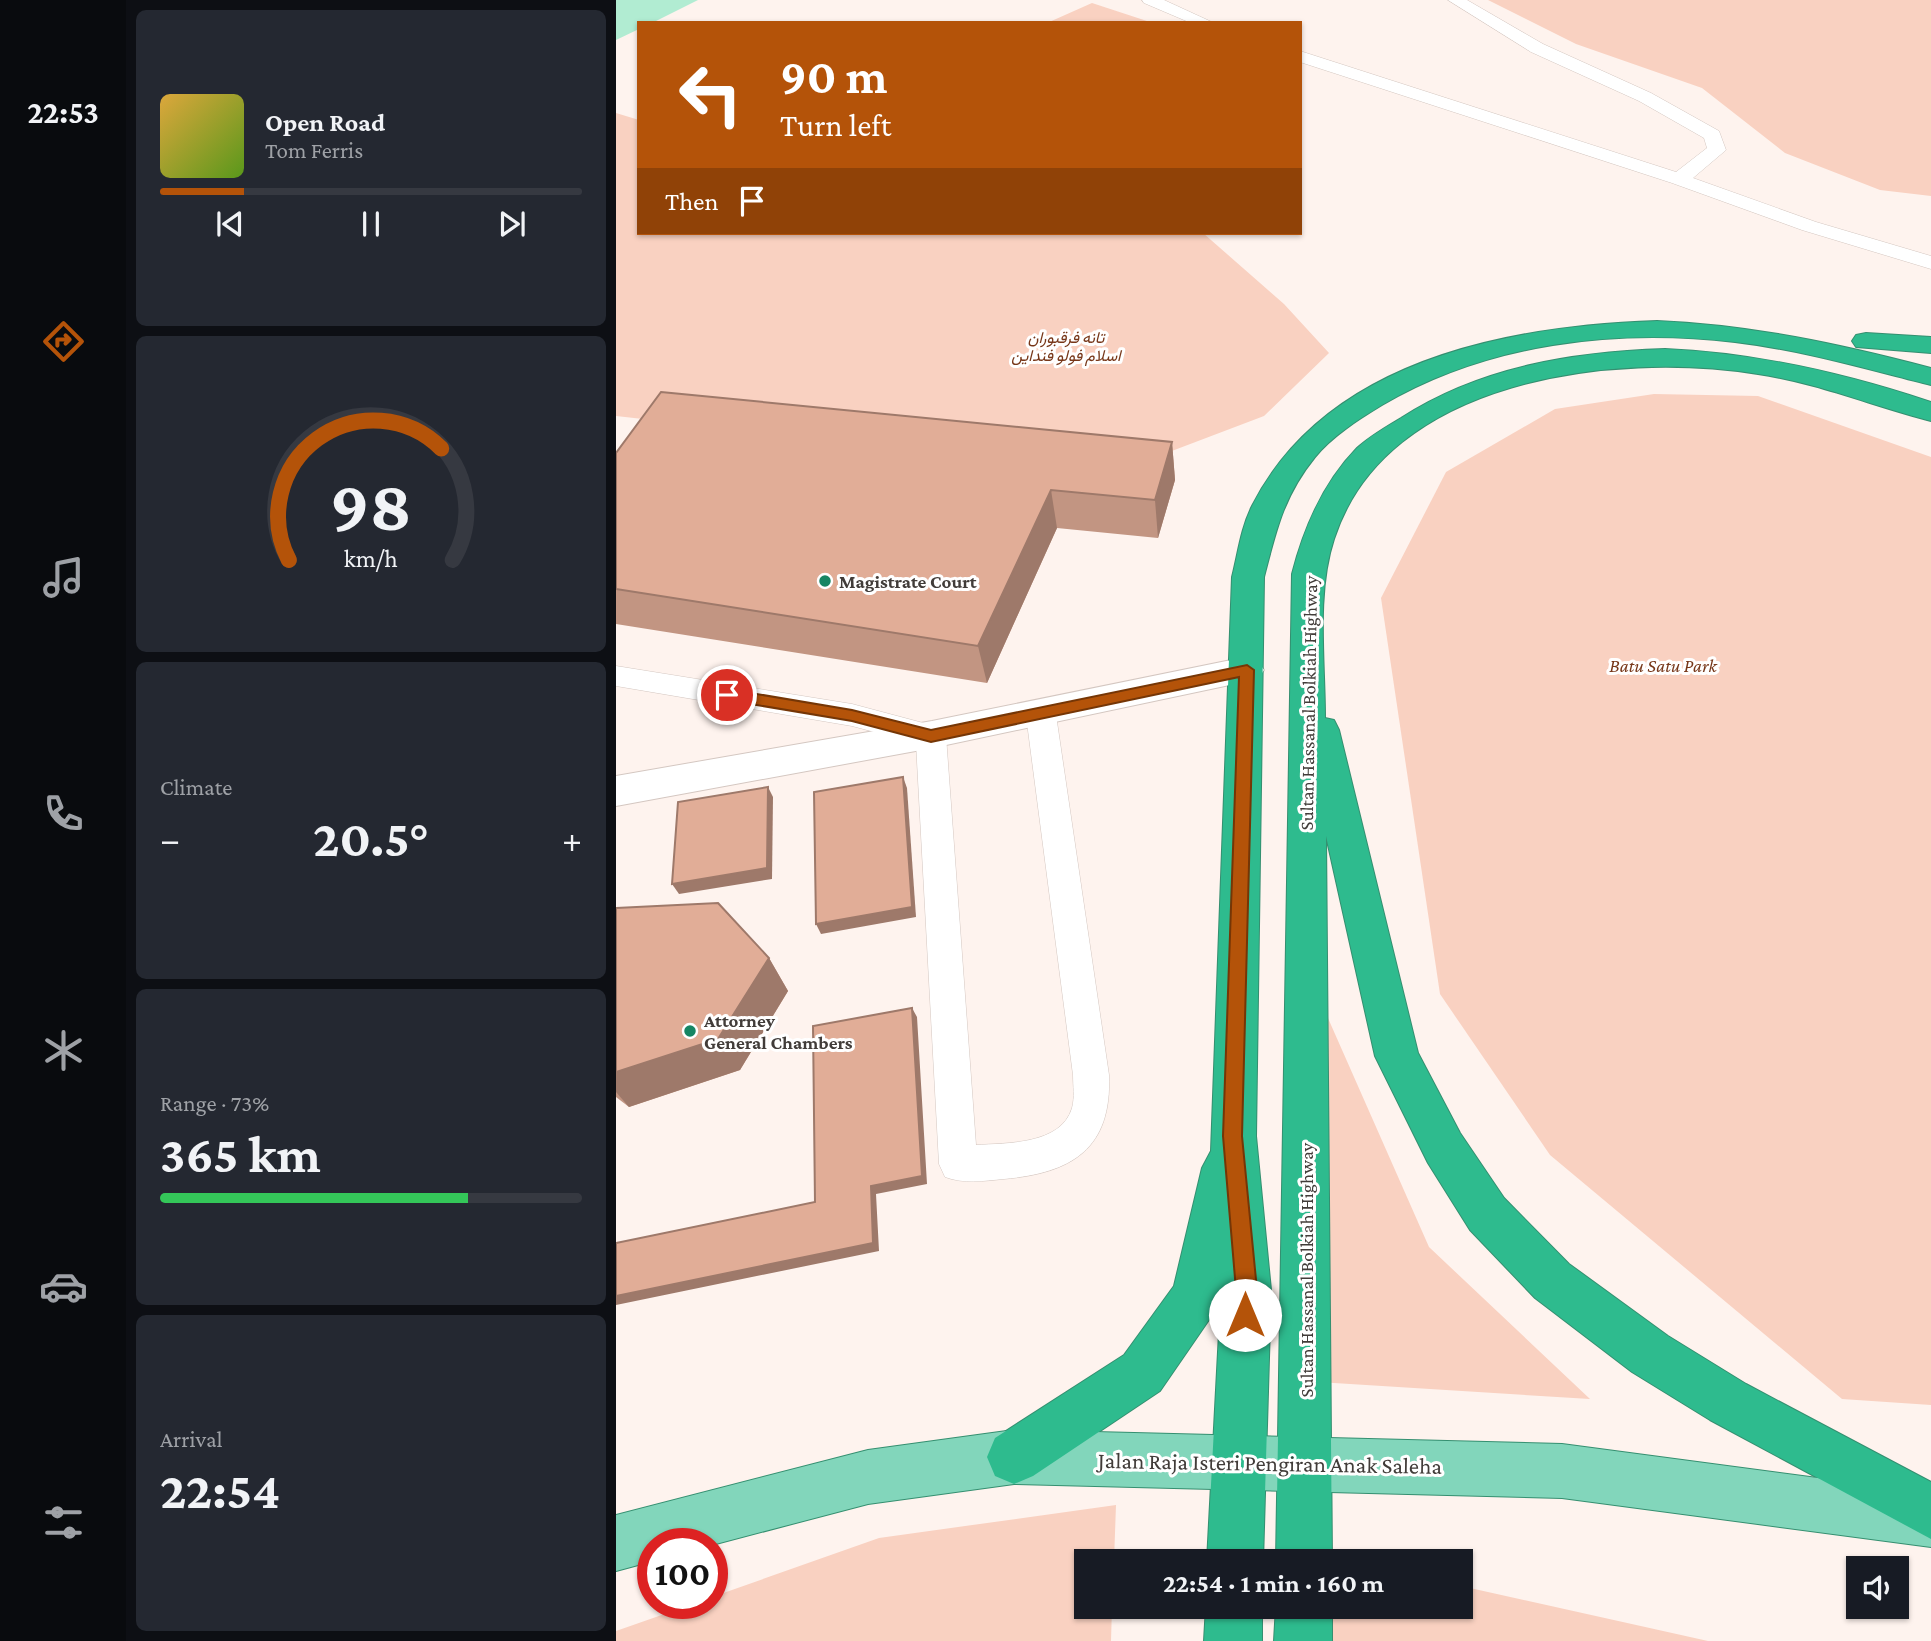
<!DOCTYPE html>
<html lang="en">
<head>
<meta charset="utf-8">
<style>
	:root { --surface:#171b24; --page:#242831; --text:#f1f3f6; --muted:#9ea1a6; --line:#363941; --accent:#b45309 }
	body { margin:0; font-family:"Crimson Pro",Vazirmatn,serif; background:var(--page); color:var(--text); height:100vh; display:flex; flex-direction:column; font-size:26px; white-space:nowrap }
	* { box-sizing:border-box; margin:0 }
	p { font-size:23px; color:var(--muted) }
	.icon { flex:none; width:38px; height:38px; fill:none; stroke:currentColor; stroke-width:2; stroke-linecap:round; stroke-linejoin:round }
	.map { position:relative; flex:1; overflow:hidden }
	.details { display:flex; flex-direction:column; gap:10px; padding:10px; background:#0d0f14; width:490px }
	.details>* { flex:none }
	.guide { position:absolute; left:21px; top:21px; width:665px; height:214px; border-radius:0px; box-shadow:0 2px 5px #0004; background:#b45309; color:#fff; overflow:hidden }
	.fabs { position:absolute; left:1230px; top:1556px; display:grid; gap:14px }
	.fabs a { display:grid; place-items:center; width:63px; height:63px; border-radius:0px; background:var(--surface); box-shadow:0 2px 5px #0004; font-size:35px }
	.speed { position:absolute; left:21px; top:1528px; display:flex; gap:14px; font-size:35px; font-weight:700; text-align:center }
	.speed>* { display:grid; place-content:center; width:91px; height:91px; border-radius:50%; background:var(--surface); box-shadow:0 2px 5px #0004; line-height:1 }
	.speed .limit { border:10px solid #d22; background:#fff; color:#111 }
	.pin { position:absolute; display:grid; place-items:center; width:60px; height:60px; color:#fff; margin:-30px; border:4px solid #fff; border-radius:50%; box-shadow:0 2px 7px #0007 }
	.me { position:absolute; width:77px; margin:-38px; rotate:0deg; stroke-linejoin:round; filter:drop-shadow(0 0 5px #0008) }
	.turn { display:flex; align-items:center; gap:24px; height:147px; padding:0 28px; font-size:32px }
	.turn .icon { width:91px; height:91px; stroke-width:2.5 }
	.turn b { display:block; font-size:49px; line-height:60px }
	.then { display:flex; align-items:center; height:66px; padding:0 28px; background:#0003; gap:14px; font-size:26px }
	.big { font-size:52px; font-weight:700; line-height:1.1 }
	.details .card { flex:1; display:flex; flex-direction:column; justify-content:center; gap:10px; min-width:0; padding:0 24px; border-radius:10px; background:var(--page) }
	.details .dial { align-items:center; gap:0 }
	.dial svg { height:182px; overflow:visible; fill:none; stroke:var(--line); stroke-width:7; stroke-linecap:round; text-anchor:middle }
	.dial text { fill:var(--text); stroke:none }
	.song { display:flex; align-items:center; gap:21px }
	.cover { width:84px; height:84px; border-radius:10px; background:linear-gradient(135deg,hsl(40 70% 55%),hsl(90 70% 35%)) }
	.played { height:7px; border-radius:4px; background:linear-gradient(90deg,var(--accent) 20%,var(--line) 20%) }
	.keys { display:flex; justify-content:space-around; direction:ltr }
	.heat { display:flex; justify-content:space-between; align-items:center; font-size:38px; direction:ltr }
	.charge { height:10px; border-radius:5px; background:linear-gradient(90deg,#34c759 73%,var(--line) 0) }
	.trip { position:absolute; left:458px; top:1549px; width:399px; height:70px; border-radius:0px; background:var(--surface); box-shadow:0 2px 5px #0004; font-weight:700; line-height:70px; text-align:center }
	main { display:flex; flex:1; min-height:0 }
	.menu { display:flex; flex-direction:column; width:126px; justify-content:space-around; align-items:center; background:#090b0e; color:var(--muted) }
	.menu .icon { width:49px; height:49px }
	.menu .current { color:var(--accent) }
	.menu b { font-size:32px; color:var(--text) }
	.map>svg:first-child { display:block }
</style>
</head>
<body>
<main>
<nav class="menu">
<b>22:53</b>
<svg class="icon current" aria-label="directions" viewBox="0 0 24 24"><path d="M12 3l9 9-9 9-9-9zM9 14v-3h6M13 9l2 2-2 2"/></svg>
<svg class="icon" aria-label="music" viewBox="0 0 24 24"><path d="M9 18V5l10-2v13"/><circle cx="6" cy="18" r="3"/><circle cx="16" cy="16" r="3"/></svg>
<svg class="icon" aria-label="phone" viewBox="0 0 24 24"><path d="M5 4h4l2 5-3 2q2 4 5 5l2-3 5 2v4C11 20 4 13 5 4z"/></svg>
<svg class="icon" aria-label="climate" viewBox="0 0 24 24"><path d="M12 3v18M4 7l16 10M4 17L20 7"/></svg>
<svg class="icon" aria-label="car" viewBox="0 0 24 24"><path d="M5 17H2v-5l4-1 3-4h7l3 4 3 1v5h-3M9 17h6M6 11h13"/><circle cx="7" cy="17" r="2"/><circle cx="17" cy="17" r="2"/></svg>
<svg class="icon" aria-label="filters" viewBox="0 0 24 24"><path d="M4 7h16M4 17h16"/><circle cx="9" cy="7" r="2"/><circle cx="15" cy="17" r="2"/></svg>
</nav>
<section class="details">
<div class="card">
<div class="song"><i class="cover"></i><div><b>Open Road</b><p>Tom Ferris</p></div></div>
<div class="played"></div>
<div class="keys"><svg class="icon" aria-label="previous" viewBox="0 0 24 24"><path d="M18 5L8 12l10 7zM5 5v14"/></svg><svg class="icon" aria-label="pause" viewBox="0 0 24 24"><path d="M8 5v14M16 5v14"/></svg><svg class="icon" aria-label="next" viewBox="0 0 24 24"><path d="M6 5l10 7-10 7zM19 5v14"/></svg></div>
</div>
<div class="card dial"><svg viewBox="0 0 100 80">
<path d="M14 69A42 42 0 1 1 86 69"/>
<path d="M14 69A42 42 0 0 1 81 20" stroke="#b45309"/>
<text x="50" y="56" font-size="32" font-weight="700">98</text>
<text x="50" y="72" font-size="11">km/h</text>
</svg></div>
<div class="card"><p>Climate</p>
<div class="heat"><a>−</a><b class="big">20.5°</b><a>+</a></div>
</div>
<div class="card"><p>Range · 73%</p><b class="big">365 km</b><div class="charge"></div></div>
<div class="card"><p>Arrival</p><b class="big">22:54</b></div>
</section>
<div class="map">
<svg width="1315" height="1641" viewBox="0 0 1315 1641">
	<rect width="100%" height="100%" fill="#fef3ee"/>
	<!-- green -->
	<g fill="#f9d1c1">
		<polygon points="872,0 1315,0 1315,196 1264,190 1169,153 1086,88 960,44"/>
		<polygon points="476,3 537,23 431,23"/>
		<polygon points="0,113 23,120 23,233 587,233 668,304 713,353 648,416 540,457 253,444 0,416"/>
		<polygon points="1038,394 1142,396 1315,457 1315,1405 1226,1399 934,1155 824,994 765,598 830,472 939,409"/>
		<polygon points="704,1000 813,1247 974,1399 702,1382"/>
		<polygon points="500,1505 498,1561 471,1561 471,1606 496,1607 495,1641 0,1641 0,1631 80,1603 96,1603 96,1597 263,1538"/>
		<polygon points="845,1586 1092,1641 710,1641 708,1607 845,1606"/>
	</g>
	<!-- water -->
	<polygon fill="#b1ecd2" points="0,0 82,0 36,23 23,23 23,29 0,40"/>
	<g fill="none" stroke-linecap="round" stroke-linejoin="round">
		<!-- service casing -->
		<g stroke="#d4c7c1" stroke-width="1">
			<g id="service">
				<polygon points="526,0 548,0 598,23 575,23 528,3"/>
				<polygon points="832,0 851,0 927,44 1035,93 1103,131 1110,150 1077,178 1200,222 1315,256 1315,269 1186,230 1056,183 684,62 684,51 1060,172 1091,148 1088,138 1023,101 915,52"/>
				<path d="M0 666 236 704 326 728 330 736 360 1145C390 1143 445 1145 456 1108 459 1097 457 1086 457 1075L410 715 415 707 425 704 435 707 440 715 493 1075C496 1149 456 1173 388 1179 368 1181 347 1184 329 1177L323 1164 300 743 236 726 0 686Z"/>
			</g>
		</g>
		<!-- minor casing -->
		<g stroke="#d4c7c1" stroke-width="2">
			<polygon id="minor" points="630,657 642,661 648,670 642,679 316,748 0,806 0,776 316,721"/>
		</g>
		<!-- primary casing -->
		<g stroke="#358f70" stroke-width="2">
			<polygon id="primary" points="398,1430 946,1444 1315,1493 1315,1547 946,1498 398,1484 252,1504 96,1545 37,1544 37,1561 0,1571 0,1515 252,1450"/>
		</g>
		<!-- motorway casing -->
		<g stroke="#358f70" stroke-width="2">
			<g id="motorway">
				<path d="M1041 321C1135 325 1224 344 1315 368V385C1250 369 1186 350 1119 342 999 328 871 343 766 405 743 419 716 436 699 457 668 495 660 530 648 577L640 1136 655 1290 647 1561H591L605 1295 597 1314 544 1391 417 1476 398 1484 379 1476 371 1457 379 1438 508 1355 558 1286 586 1168 595 1151 616 577C622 553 625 528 636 506 710 360 893 326 1041 321Z"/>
				<polygon points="1250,333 1315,337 1315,353 1240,347 1236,341 1240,335"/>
				<path d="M1049 349C1141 353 1228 373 1315 402V421C1257 406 1202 383 1142 374 998 351 770 378 718 539 700 593 709 661 709 718L718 720 723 730 802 1053 844 1133 888 1198 953 1264 1052 1336 1130 1384 1315 1482V1539L1094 1420 1016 1372 919 1298 854 1230 812 1163 759 1056 710 836 716 1561H660L676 574C688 527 707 483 741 448 754 436 770 427 785 418 864 367 956 352 1049 349Z"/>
				<polygon points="590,1606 646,1606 646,1641 588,1641"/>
				<polygon points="660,1606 716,1606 716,1641 658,1641"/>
			</g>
		</g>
		<!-- service -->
		<use href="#service" fill="#fff" fill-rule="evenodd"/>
		<!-- minor -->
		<use href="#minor" fill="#fff" fill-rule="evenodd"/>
		<!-- primary -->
		<use href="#primary" fill="#82d6bb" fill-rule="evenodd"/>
		<!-- motorway -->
		<use href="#motorway" fill="#2ebb8e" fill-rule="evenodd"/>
	</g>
	<!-- wall -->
	<g fill="#c29582">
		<polygon points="556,442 559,480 542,538 441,528 371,683 0,624 0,453"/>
		<polygon points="0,908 153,958 172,991 124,1070 13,1107 0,1097"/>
	</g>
	<!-- shaded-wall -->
	<g fill="#9e796a">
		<polygon points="556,442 559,480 542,538 539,500"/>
		<polygon points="435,490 441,528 371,683 362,646"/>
		<polygon points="287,777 291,788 300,917 205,934 200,924"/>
		<polygon points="152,787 157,797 156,879 63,894 56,884"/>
		<polygon points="153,958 172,991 124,1070 13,1107 0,1092 0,1072"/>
		<polygon points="296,1008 301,1017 311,1184 260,1194 263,1251 0,1305 0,1296 255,1186"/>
	</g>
	<!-- building -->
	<g fill="#e1ad97" stroke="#9e796a" stroke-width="2">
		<polygon points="45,392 556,442 539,500 435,490 362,646 0,589 0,453"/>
		<polygon points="287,777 296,907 200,924 198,792"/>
		<polygon points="152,787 151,868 56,884 62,802"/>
		<polygon points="102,903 153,958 102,1039 0,1072 0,908"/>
		<polygon points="296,1008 306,1176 255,1186 257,1243 0,1296 0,1243 199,1202 197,1026"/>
	</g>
	<!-- route -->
	<polygon fill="#b45309" stroke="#753606" stroke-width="2" points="631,665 638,670 626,1136 641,1290 640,1315 637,1322 629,1325 622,1322 619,1315 620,1290 607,1136 623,677 315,742 236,721 111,700 104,695 111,689 236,710 315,730"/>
	<!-- markers -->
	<g fill="#168563" stroke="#fff" stroke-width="2.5">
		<circle cx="209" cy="581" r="7"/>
		<circle cx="74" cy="1031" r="7"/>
	</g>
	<g text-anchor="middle" stroke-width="6" stroke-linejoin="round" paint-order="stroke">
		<!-- far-park labels -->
		<g font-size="16" font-style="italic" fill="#773719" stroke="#fff">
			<text x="450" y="343">تانه فرقبوران<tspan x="450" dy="18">اسلام فولو فنداين</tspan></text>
		</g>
		<!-- poi labels -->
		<g font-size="19" font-weight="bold" fill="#413c39" stroke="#fff" text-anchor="start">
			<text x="223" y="588">Magistrate Court</text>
			<text x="88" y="1027">Attorney<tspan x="88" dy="22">General Chambers</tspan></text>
		</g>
		<!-- park labels -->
		<g font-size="19" font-style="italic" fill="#773719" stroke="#fff">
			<text x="1047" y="672">Batu Satu Park</text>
		</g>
		<!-- street labels -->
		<g font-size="19" fill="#413c39" stroke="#fff">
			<text transform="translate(692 703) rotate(-89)" y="7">Sultan Hassanal Bolkiah Highway</text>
			<text transform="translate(690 1270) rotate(-90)" y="7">Sultan Hassanal Bolkiah Highway</text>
		</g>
		<!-- near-street labels -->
		<g font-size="23" fill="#413c39" stroke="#fff">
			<text transform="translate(654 1463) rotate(1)" y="8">Jalan Raja Isteri Pengiran Anak Saleha</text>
		</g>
	</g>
</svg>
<div class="fabs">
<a><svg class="icon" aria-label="sound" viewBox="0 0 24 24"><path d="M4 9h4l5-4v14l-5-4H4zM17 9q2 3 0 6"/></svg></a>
</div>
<div class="speed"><div class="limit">100</div></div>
<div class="pin" style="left:111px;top:695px;background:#d93025"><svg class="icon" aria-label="arrive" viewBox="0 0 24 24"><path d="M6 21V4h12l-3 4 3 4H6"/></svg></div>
<svg class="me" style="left:629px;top:1315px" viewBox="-20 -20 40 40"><circle r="19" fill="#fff"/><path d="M0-13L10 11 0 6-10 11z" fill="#b45309"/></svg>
<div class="trip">22:54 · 1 min · 160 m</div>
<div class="guide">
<div class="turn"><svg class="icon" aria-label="left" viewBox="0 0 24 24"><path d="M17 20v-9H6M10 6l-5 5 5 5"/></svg><div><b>90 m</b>Turn left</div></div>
<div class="then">Then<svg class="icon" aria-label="arrive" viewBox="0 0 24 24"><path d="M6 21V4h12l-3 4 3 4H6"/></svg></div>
</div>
</div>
</main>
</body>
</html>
